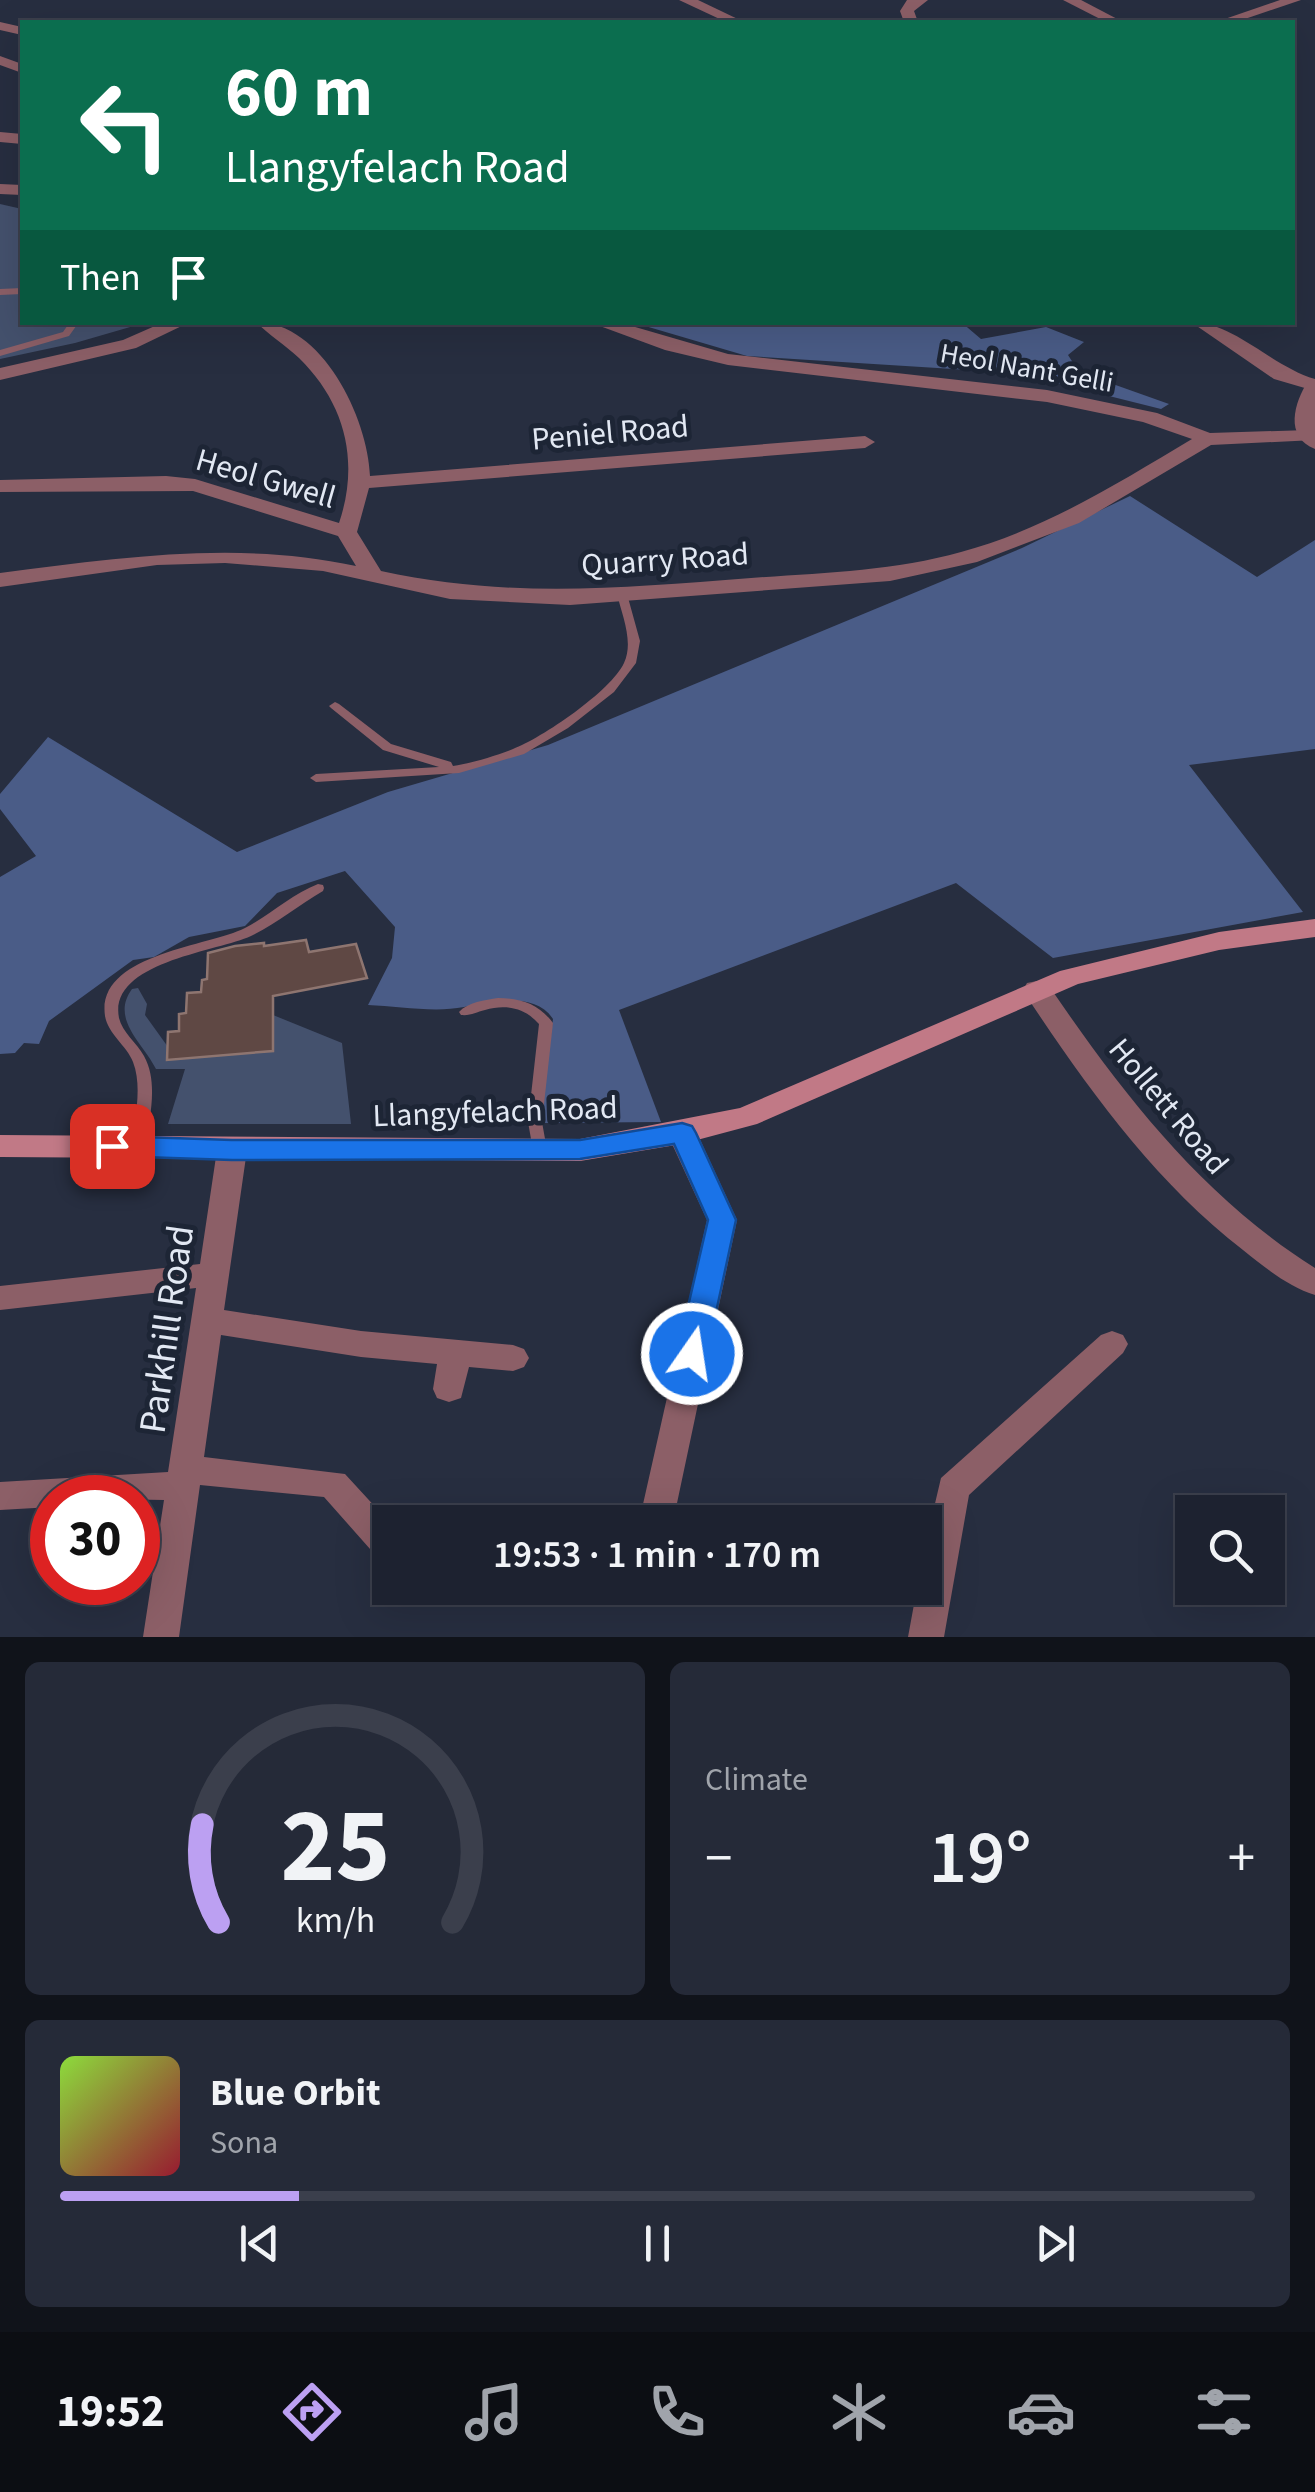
<!DOCTYPE html>
<html lang="en">
<head>
<meta charset="utf-8">
<style>
	:root { --surface:#1d2230; --page:#252a38; --text:#f1f3f6; --muted:#a0a4ab; --line:#3b3f4c; --accent:#bca0f2 }
	body { margin:0; font-family:"Source Sans 3",sans-serif; background:var(--page); color:var(--text); height:100vh; display:flex; flex-direction:column; font-size:38px; white-space:nowrap }
	* { box-sizing:border-box; margin:0 }
	p { font-size:32px; color:var(--muted) }
	.icon { flex:none; width:55px; height:55px; fill:none; stroke:currentColor; stroke-width:2; stroke-linecap:round; stroke-linejoin:round }
	.map { position:relative; height:1637px; overflow:hidden }
	.sheet { display:flex; flex-direction:column; gap:25px; padding:25px; background:#10131a; flex:1 }
	.sheet>* { flex:none }
	.hud { position:absolute; left:20px; top:20px; width:1275px; height:305px; border-radius:0px; box-shadow:0 10px 40px #0002,0 0 0 2px var(--line); background:#0b6e4f; color:#fff; overflow:hidden }
	.controls { position:absolute; left:1175px; top:1495px; display:grid; gap:20px }
	.controls a { display:grid; place-items:center; width:110px; height:110px; border-radius:0px; background:var(--surface); box-shadow:0 10px 40px #0002,0 0 0 2px var(--line); font-size:50px }
	.speed { position:absolute; left:30px; top:1475px; display:flex; gap:20px; font-size:50px; font-weight:700; text-align:center }
	.speed>* { display:grid; place-content:center; width:130px; height:130px; border-radius:50%; background:var(--surface); box-shadow:0 10px 40px #0002,0 0 0 2px var(--line); line-height:1 }
	.speed .limit { border:15px solid #d22; background:#fff; color:#111 }
	.pin { position:absolute; display:grid; place-items:center; width:85px; height:85px; color:#fff; margin:-42px; border-radius:20px; box-shadow:0 5px 15px #0006 }
	.me { position:absolute; width:110px; margin:-55px; rotate:13deg; stroke-linejoin:round; filter:drop-shadow(0 0 8px #0008) }
	.turn { display:flex; align-items:center; gap:35px; height:210px; padding:0 40px; font-size:45px }
	.turn .icon { width:130px; height:130px; stroke-width:2.5 }
	.turn b { display:block; font-size:70px; line-height:85px }
	.then { display:flex; align-items:center; height:95px; padding:0 40px; background:#0003; gap:20px; font-size:38px }
	.big { font-size:75px; font-weight:600; line-height:1.1 }
	.sheet .card { flex:1; display:flex; flex-direction:column; justify-content:center; gap:15px; min-width:0; padding:0 35px; border-radius:15px; background:var(--page) }
	.sheet .dial { align-items:center; gap:0 }
	.dial svg { height:260px; overflow:visible; fill:none; stroke:var(--line); stroke-width:7; stroke-linecap:round; text-anchor:middle }
	.dial text { fill:var(--text); stroke:none }
	.song { display:flex; align-items:center; gap:30px }
	.cover { width:120px; height:120px; border-radius:15px; background:linear-gradient(135deg,hsl(90 70% 55%),hsl(350 70% 35%)) }
	.played { height:10px; border-radius:5px; background:linear-gradient(90deg,var(--accent) 20%,var(--line) 20%) }
	.keys { display:flex; justify-content:space-around; direction:ltr }
	.heat { display:flex; justify-content:space-between; align-items:center; font-size:55px; direction:ltr }
	.sheet .tiles { flex:1; display:grid; gap:25px; grid-template-columns:1fr 1fr }
	.card:last-child { grid-column:span 2 }
	.trip { position:absolute; left:372px; top:1505px; width:570px; height:100px; border-radius:0px; background:var(--surface); box-shadow:0 10px 40px #0002,0 0 0 2px var(--line); font-weight:600; line-height:100px; text-align:center }
	.tabs { display:flex; height:160px; justify-content:space-around; align-items:center; background:#0c0e13; color:var(--muted) }
	.tabs .icon { width:70px; height:70px }
	.tabs .on { color:var(--accent) }
	.tabs b { font-size:45px; color:var(--text) }
	.map>svg:first-child { display:block }
</style>
</head>
<body>
<div class="map">
<svg width="1315" height="1637" viewBox="0 0 1315 1637">
	<rect width="100%" height="100%" fill="#272e40"/>
	<!-- green -->
	<g fill="#44516d">
		<polygon points="0,204 22,209 22,322 144,323 75,343 0,359"/>
		<path d="M138 988 147 1004 145 1015 168 1047 167 1060 273 1015 342 1043 351 1124H168L185 1069H156C143 1043 110 1019 132 989Z"/>
	</g>
	<!-- forest -->
	<g fill="#4a5c87">
		<polygon points="961,322 981,339 1046,327 1084,342 1068,355 1079,372 1169,404 1161,409 1017,373 747,356 635,323"/>
		<path d="M1130 496 1257 577 1315 540V749L1189 765 1303 912 1053 958 956 883 619 1010 661 1122 540 1123 553 1019C535 991 490 1002 464 1007 434 1013 398 1006 368 1005L392 958 395 927 345 871 277 893 245 926 189 937 154 957 133 960 49 1021 39 1044 24 1043 15 1053 0 1054V877L36 856 0 809V794L48 737 237 852 388 792 548 745 1022 548Z"/>
	</g>
	<!-- building -->
	<polygon fill="#5f4844" stroke="#8e7570" stroke-width="2.5" points="306,940 309,952 356,944 367,978 273,996 273,1051 167,1060 168,1032 179,1031 179,1014 186,1013 187,993 201,992 202,980 207,979 208,953 235,946 264,943 264,946"/>
	<g fill="none" stroke-linecap="round" stroke-linejoin="round">
		<!-- service -->
		<g fill="#8c5f67" fill-rule="evenodd">
			<polygon points="22,288 22,294 0,295 0,289"/>
			<polygon points="70,322 79,322 69,336 0,356 0,350 63,332"/>
			<path d="M622 591 627 594 640 641 636 663 614 692 568 728 524 754 459 773 316 782 310 778 316 774 439 767 383 750 331 708 329 706 335 702 339 704 391 744 451 762 453 766C472 763 495 756 513 749 542 738 611 691 624 663 634 642 622 615 617 594Z"/>
			<path d="M318 884 323 885 324 888 323 891C299 905 276 924 251 936 216 952 108 962 119 1018 122 1032 137 1043 144 1056 159 1083 149 1118 146 1147L144 1151 139 1152 134 1151 132 1147C134 1120 143 1088 133 1062 127 1046 108 1034 105 1016 96 954 207 947 245 928 270 915 292 894 318 884Z"/>
			<path d="M498 998C521 998 539 1004 553 1023L542 1122 547 1150 545 1154 540 1155 535 1154 533 1150 528 1122 539 1024C525 1008 506 1004 485 1010 476 1012 471 1016 461 1015L459 1012C468 1002 485 1000 498 998Z"/>
		</g>
		<!-- minor -->
		<g fill="#8c5f67" fill-rule="evenodd">
			<polygon points="679,0 698,0 744,22 726,22"/>
			<polygon points="907,0 928,0 914,11 918,22 904,22 900,11"/>
			<polygon points="1063,0 1081,0 1123,22 1106,22"/>
			<polygon points="1280,0 1301,0 1236,22 1216,22"/>
			<polygon points="0,22 22,27 22,35 0,30"/>
			<polygon points="0,56 22,64 22,73 0,65"/>
			<polygon points="0,132 22,134 22,144 0,142"/>
			<polygon points="0,184 22,185 22,195 0,194"/>
			<polygon points="164,322 190,322 136,348 0,380 0,368 123,340"/>
			<path d="M256 322C322 322 368 418 370 476L865 436 875 442 865 448 369 488 357 532 381 571C512 599 619 588 751 578 821 573 893 571 961 552 1046 529 1118 483 1192 439L1143 422 1047 402 728 365 665 350 589 322H618L728 354 1047 390 1157 413 1210 433 1309 430 1315 432V440L1211 445 1079 523 977 562 890 581 570 605 450 599 323 571 225 563 157 565 0 587V573C120 558 236 540 356 566L338 536 193 491 0 492V480L166 476 195 479 339 523C360 461 345 403 299 358 285 345 269 335 256 322Z"/>
			<path d="M1191 322C1234 322 1271 366 1315 379V391L1274 379Z"/>
			<path d="M1037 981 1047 983C1122 1093 1201 1196 1315 1268V1295C1289 1287 1264 1267 1243 1250 1154 1181 1089 1090 1027 997L1023 990 1027 983Z"/>
			<polygon points="682,1122 692,1126 697,1133 737,1220 673,1522 639,1522 707,1220 667,1133 672,1126"/>
			<polygon points="232,1139 242,1142 247,1150 224,1310 361,1331 513,1345 524,1349 529,1358 524,1367 513,1371 469,1367 461,1398 449,1402 437,1398 433,1389 437,1364 361,1357 221,1335 204,1457 345,1474 390,1523 390,1562 378,1558 324,1497 200,1485 179,1637 143,1637 164,1500 52,1498 52,1507 0,1510 0,1482 168,1472 196,1288 0,1310 0,1286 200,1264 217,1150 222,1142"/>
			<polygon points="1112,1331 1123,1335 1128,1344 1123,1353 969,1495 944,1637 908,1637 917,1588 925,1588 925,1546 941,1478 1101,1335"/>
		</g>
		<!-- tertiary -->
		<path fill="#8c5f67" fill-rule="evenodd" d="M1315 379V449C1284 437 1294 403 1308 381Z"/>
		<!-- secondary -->
		<polygon fill="#c17986" fill-rule="evenodd" points="1315,919 1315,937 1219,950 1078,984 757,1124 682,1144 580,1161 0,1157 0,1135 580,1139 740,1108 1060,971 1219,932"/>
	</g>
	<!-- route -->
	<polygon fill="#1a73e8" stroke="#114b97" stroke-width="2.5" points="682,1123 692,1126 696,1133 736,1220 707,1354 702,1363 692,1366 682,1363 677,1354 708,1220 674,1144 580,1159 232,1160 112,1156 102,1153 98,1146 102,1139 112,1136 232,1140 580,1140"/>
	<g text-anchor="middle" stroke-width="10" stroke-linejoin="round" paint-order="stroke">
		<!-- far-street labels -->
		<g font-size="28" fill="#e2e8f3" stroke="#1d2535">
			<text transform="translate(1027 367) rotate(10)" y="10">Heol Nant Gelli</text>
		</g>
		<!-- street labels -->
		<g font-size="32" fill="#e2e8f3" stroke="#1d2535">
			<text transform="translate(610 432) rotate(-5)" y="11">Peniel Road</text>
			<text transform="translate(266 478) rotate(16)" y="11">Heol Gwell</text>
			<text transform="translate(665 559) rotate(-4)" y="11">Quarry Road</text>
			<text transform="translate(1169 1106) rotate(50)" y="11">Hollett Road</text>
			<text transform="translate(495 1111) rotate(-2)" y="11">Llangyfelach Road</text>
		</g>
		<!-- near-street labels -->
		<g font-size="38" fill="#e2e8f3" stroke="#1d2535">
			<text transform="translate(166 1329) rotate(-82)" y="13">Parkhill Road</text>
		</g>
	</g>
</svg>
<div class="controls">
<a><svg class="icon" aria-label="search" viewBox="0 0 24 24"><circle cx="10" cy="10" r="6"/><path d="M15 15l6 6"/></svg></a>
</div>
<div class="speed"><div class="limit">30</div></div>
<div class="pin" style="left:112px;top:1146px;background:#d93025"><svg class="icon" aria-label="arrive" viewBox="0 0 24 24"><path d="M6 21V4h12l-3 4 3 4H6"/></svg></div>
<svg class="me" style="left:692px;top:1354px" viewBox="-20 -20 40 40"><circle r="17" fill="#1a73e8" stroke="#fff" stroke-width="3"/><path d="M0-11L8 9 0 5-8 9z" fill="#fff"/></svg>
<div class="trip">19:53 · 1 min · 170 m</div>
<div class="hud">
<div class="turn"><svg class="icon" aria-label="left" viewBox="0 0 24 24"><path d="M17 20v-9H6M10 6l-5 5 5 5"/></svg><div><b>60 m</b>Llangyfelach Road</div></div>
<div class="then">Then<svg class="icon" aria-label="arrive" viewBox="0 0 24 24"><path d="M6 21V4h12l-3 4 3 4H6"/></svg></div>
</div>
</div>
<section class="sheet">
<div class="tiles">
<div class="card dial"><svg viewBox="0 0 100 80">
<path d="M14 69A42 42 0 1 1 86 69"/>
<path d="M14 69A42 42 0 0 1 9 39" stroke="#bca0f2"/>
<text x="50" y="56" font-size="32" font-weight="700">25</text>
<text x="50" y="72" font-size="11">km/h</text>
</svg></div>
<div class="card"><p>Climate</p>
<div class="heat"><a>−</a><b class="big">19°</b><a>+</a></div>
</div>
<div class="card">
<div class="song"><i class="cover"></i><div><b>Blue Orbit</b><p>Sona</p></div></div>
<div class="played"></div>
<div class="keys"><svg class="icon" aria-label="previous" viewBox="0 0 24 24"><path d="M18 5L8 12l10 7zM5 5v14"/></svg><svg class="icon" aria-label="pause" viewBox="0 0 24 24"><path d="M8 5v14M16 5v14"/></svg><svg class="icon" aria-label="next" viewBox="0 0 24 24"><path d="M6 5l10 7-10 7zM19 5v14"/></svg></div>
</div>
</div>
</section>
<nav class="tabs">
<b>19:52</b>
<svg class="icon on" aria-label="directions" viewBox="0 0 24 24"><path d="M12 3l9 9-9 9-9-9zM9 14v-3h6M13 9l2 2-2 2"/></svg>
<svg class="icon" aria-label="music" viewBox="0 0 24 24"><path d="M9 18V5l10-2v13"/><circle cx="6" cy="18" r="3"/><circle cx="16" cy="16" r="3"/></svg>
<svg class="icon" aria-label="phone" viewBox="0 0 24 24"><path d="M5 4h4l2 5-3 2q2 4 5 5l2-3 5 2v4C11 20 4 13 5 4z"/></svg>
<svg class="icon" aria-label="climate" viewBox="0 0 24 24"><path d="M12 3v18M4 7l16 10M4 17L20 7"/></svg>
<svg class="icon" aria-label="car" viewBox="0 0 24 24"><path d="M5 17H2v-5l4-1 3-4h7l3 4 3 1v5h-3M9 17h6M6 11h13"/><circle cx="7" cy="17" r="2"/><circle cx="17" cy="17" r="2"/></svg>
<svg class="icon" aria-label="filters" viewBox="0 0 24 24"><path d="M4 7h16M4 17h16"/><circle cx="9" cy="7" r="2"/><circle cx="15" cy="17" r="2"/></svg>
</nav>
</body>
</html>
